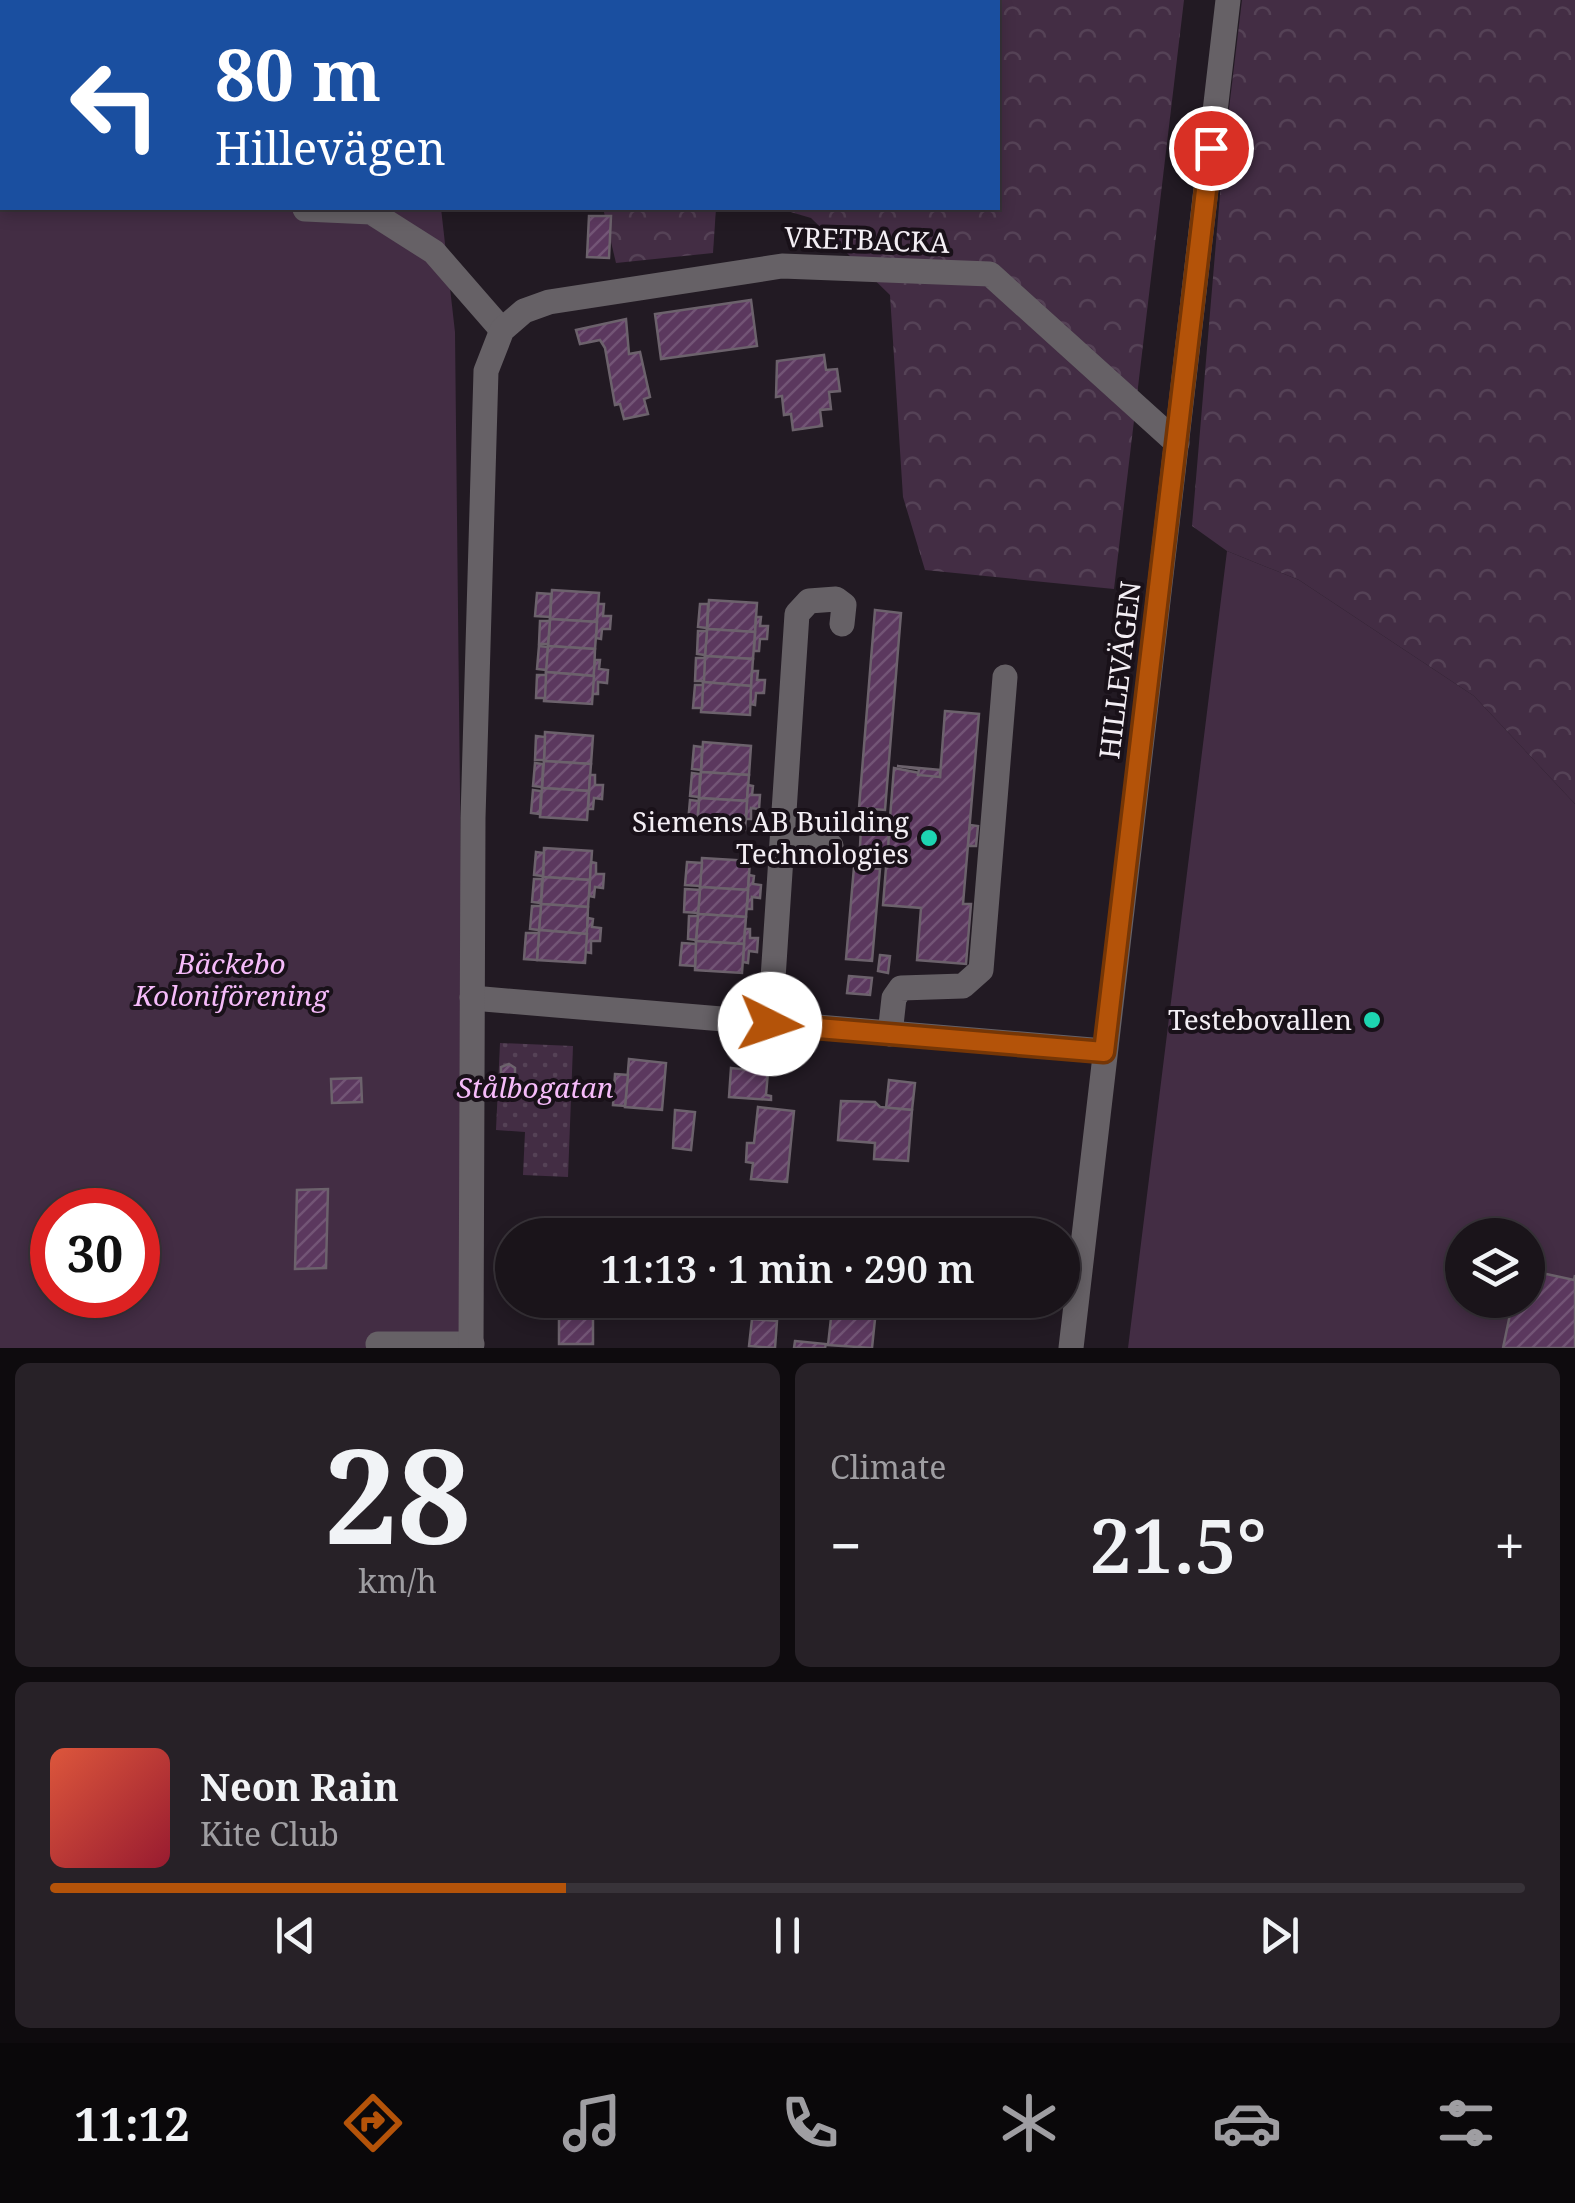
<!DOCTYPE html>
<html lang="en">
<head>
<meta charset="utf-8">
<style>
	:root { --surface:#1a141a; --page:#272127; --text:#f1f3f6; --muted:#9f9ea2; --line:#383339; --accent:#b45309 }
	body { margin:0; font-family:"Noto Serif",serif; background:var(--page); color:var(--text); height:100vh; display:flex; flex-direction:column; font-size:38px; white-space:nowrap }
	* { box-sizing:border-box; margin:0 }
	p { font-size:32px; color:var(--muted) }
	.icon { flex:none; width:55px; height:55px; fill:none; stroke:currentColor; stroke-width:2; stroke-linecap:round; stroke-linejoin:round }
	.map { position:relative; height:1348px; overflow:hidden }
	.sheet { display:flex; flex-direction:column; gap:15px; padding:15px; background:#0e0b0e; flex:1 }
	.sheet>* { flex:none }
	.guide { position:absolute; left:0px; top:0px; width:1000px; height:210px; box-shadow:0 5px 15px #0003,0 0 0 2px var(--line); background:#1a4fa0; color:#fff; overflow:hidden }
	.tools { position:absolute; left:1445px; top:1218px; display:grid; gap:20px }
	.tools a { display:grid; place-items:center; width:100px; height:100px; border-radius:50%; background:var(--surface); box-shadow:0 5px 15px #0003,0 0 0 2px var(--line); font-size:50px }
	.speed { position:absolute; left:30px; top:1188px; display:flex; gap:20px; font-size:50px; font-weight:700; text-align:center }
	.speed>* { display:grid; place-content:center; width:130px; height:130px; border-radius:50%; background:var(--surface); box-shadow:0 5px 15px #0003,0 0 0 2px var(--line); line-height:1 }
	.speed .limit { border:15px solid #d22; background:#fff; color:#111 }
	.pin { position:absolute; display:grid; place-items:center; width:85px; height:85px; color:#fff; margin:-42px; border:5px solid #fff; border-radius:50%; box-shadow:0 2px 10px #0007 }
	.me { position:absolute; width:110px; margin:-55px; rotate:94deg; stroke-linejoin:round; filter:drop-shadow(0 0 8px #0008) }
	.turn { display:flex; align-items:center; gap:35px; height:210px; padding:0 50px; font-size:45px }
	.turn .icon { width:130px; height:130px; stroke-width:2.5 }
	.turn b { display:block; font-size:70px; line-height:85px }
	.big { font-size:75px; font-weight:600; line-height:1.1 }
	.sheet .widget { flex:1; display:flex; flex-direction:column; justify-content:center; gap:15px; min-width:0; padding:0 35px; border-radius:15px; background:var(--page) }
	.sheet .dial { align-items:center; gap:0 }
	.dial b { font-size:130px; line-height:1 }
	.song { display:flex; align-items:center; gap:30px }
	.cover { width:120px; height:120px; border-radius:15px; background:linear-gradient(135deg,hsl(10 70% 55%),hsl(350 70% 35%)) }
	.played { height:10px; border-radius:5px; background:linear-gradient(90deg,var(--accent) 35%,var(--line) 35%) }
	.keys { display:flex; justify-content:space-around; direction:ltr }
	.heat { display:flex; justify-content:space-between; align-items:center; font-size:55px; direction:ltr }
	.sheet .tiles { flex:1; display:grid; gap:15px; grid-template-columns:1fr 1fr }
	.widget:last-child { grid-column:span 2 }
	.trip { position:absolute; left:495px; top:1218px; width:585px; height:100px; border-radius:50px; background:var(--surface); box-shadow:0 5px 15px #0003,0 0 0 2px var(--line); font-weight:600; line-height:100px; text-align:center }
	.menu { display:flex; height:160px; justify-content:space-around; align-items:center; background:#0a080a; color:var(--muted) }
	.menu .icon { width:70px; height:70px }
	.menu .current { color:var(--accent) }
	.menu b { font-size:45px; color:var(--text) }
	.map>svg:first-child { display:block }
</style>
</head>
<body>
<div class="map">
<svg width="1575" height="1348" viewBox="0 0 1575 1348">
	<defs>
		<pattern id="grass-dots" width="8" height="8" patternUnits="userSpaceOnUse" patternTransform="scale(2.5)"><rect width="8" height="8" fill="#432d44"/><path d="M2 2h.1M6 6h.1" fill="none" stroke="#554256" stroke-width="1.8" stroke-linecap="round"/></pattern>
		<pattern id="forest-crowns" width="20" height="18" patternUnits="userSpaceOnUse" patternTransform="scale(2.5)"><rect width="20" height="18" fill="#432d44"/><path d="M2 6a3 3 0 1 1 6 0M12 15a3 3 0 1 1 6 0" fill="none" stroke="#554256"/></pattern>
		<pattern id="building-hatch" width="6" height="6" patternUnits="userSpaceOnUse" patternTransform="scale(2.5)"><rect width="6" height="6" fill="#5b385e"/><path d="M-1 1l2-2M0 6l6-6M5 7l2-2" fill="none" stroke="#735576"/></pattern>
	</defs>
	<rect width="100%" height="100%" fill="#221a23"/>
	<!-- grass -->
	<polygon fill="url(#grass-dots)" points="500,1043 573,1046 568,1177 523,1175 525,1132 496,1130"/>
	<!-- forest -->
	<g fill="url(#forest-crowns)">
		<polygon points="681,0 1184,0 1114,589 925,570 903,497 890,295 811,218 777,208 998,208 998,2"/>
		<polygon points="1242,0 1575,0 1575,804 1474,696 1299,580 1227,551 1192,526 1223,159"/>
		<polygon points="603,208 716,208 713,253 616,263"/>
	</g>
	<!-- garden -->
	<g fill="#432d44" fill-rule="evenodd">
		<path d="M441 208 455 332 466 1348H0V209ZM52 1210H138V1295H52Z"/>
		<path d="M1227 551 1299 580 1474 696 1575 804V1348H1128ZM1462 1235H1528V1300H1462Z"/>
	</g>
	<!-- building -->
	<g fill="url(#building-hatch)" stroke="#6c626c" stroke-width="2.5">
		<polygon points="589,216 611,216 609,258 587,257"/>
		<polygon points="751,300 757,346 661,359 655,314"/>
		<polygon points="626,319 629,354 640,352 650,397 644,399 648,414 624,419 620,404 615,405 605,348 600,340 580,344 576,330"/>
		<polygon points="824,355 826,370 837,369 840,391 829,392 831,409 820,410 822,426 793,430 791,414 784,415 782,396 776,397 777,361"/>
		<polygon points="552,590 599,593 597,622 550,619"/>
		<polygon points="537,593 551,594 550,617 535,616"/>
		<polygon points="709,600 757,603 755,632 707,629"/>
		<polygon points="598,604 604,604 603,616 611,616 610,629 602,629 601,639 596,638"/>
		<polygon points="700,604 708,604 707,628 698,627"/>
		<polygon points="875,610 901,613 885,810 859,808"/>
		<polygon points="756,617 761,617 760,626 768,626 767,639 760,639 759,651 754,651"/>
		<polygon points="550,619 597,622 595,649 548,646"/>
		<polygon points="540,621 550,621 548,644 539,644"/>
		<polygon points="707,629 755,632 753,659 705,656"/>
		<polygon points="698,631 707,631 705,655 697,654"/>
		<polygon points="539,646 548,647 547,670 537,669"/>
		<polygon points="548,646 595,649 594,676 546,672"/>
		<polygon points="705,656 753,659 751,686 703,682"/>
		<polygon points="696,658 705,658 704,681 695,681"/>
		<polygon points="595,660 600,660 599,669 608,670 607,683 598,682 598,694 592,694"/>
		<polygon points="752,671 758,671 757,680 765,680 764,693 756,693 755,705 750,704"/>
		<polygon points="546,672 594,676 592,704 544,701"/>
		<polygon points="537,675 546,675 545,698 536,698"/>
		<polygon points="703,682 751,686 750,715 701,712"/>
		<polygon points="695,685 703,685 702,708 693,708"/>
		<polygon points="945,711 979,714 963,904 971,904 966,964 917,960 921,908 883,905 894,768 940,777"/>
		<polygon points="545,732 593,736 591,764 544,761"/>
		<polygon points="536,736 545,737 544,760 535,760"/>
		<polygon points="703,742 751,746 749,775 701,772"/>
		<polygon points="694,746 702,747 701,770 692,769"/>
		<polygon points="544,761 591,764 589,791 542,788"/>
		<polygon points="535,763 543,764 542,787 533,786"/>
		<polygon points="897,766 940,770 940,777 918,775 919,769"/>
		<polygon points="701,772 749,775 747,801 699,798"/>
		<polygon points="692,773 700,774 699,797 690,796"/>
		<polygon points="590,775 595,775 595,785 603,785 602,799 594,798 593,809 588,809"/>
		<polygon points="748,785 753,786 752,795 760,795 759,809 751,808 751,819 746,819"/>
		<polygon points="542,788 589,791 587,820 540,817"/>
		<polygon points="533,790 541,791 540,814 531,813"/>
		<polygon points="699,798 747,801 745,830 697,827"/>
		<polygon points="690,800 699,801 697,824 688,823"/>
		<polygon points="970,825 978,826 976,846 968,846"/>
		<polygon points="861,827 889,830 888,850 860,847"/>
		<polygon points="544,848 592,851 590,880 543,877"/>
		<polygon points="536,852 544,853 543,876 534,875"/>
		<polygon points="702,858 750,861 748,890 700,887"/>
		<polygon points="591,862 596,863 596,874 604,874 603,888 595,887 594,897 589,896"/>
		<polygon points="687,862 702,863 700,886 685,885"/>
		<polygon points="854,867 880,869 872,961 846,959"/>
		<polygon points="749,875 754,876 753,884 761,885 760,898 752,897 752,909 747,909"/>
		<polygon points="543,877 590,880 588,907 541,904"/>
		<polygon points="534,879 542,879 541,903 532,902"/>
		<polygon points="700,887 748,890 746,917 698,914"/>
		<polygon points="685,889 700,890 698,913 684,912"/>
		<polygon points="541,904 588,907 587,934 539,930"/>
		<polygon points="532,906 541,906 539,930 530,929"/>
		<polygon points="698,914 746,917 744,944 696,941"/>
		<polygon points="689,916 698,916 696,940 688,939"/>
		<polygon points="588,918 593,919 592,927 601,928 600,941 591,941 591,953 585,952"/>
		<polygon points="745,929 750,929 750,938 758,938 757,952 749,951 748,963 743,962"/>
		<polygon points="539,930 587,934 585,963 537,960"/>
		<polygon points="526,933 539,933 537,960 524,959"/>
		<polygon points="696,941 744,944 742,973 695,970"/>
		<polygon points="682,943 696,944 695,966 680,965"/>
		<polygon points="880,955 890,956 888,973 878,971"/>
		<polygon points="849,976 872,978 870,995 847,993"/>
		<polygon points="629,1059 666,1063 662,1110 625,1107"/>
		<polygon points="509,1064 515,1068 515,1077 507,1080 501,1076 501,1067"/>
		<polygon points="731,1068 768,1072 766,1095 771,1096 771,1100 729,1097"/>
		<polygon points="615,1074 628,1075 625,1106 613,1105"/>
		<polygon points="361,1078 362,1102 332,1103 331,1079"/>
		<polygon points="889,1080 915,1083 912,1110 886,1108"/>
		<polygon points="841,1101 875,1102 880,1107 912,1110 908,1161 874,1159 875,1143 838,1140"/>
		<polygon points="758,1107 794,1111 787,1182 751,1179 753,1163 746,1162 747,1143 754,1143"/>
		<polygon points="675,1110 695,1112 691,1150 673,1148"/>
		<polygon points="328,1189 326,1268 295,1269 297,1190"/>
		<polygon points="1528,1270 1574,1280 1575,1275 1575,1348 1503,1348 1513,1300 1528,1300"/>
		<polygon points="689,1300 709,1300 710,1313 696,1314"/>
		<polygon points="833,1300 877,1300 872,1348 828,1345"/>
		<rect x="559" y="1317" width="34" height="27"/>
		<polygon points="752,1319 777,1321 775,1348 749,1346"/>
		<polygon points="795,1341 826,1344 825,1348 794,1348"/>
	</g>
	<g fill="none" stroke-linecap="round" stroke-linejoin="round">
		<!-- minor -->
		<g stroke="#666166" stroke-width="25">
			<polyline points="667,0 669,2"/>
			<polyline points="305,209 371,212 434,252 502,330"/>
			<polyline points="785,842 831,846"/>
			<polyline points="472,998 1104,1051"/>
			<polyline points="770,1024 797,614 809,601 836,599 844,605 842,624"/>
			<polyline points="890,1034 894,998 901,988 963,986 981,970 1005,677"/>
			<polyline points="378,1344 472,1344"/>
			<polyline points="471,1348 473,818 486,371 502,330 524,311 549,302 782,266 990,274 1177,443"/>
			<polyline points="1071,1348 1228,0"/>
		</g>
	</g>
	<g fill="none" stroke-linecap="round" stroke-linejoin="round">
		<!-- route casing -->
		<g stroke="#753606" stroke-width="25">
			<polyline id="route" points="770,1024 1104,1052 1211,148"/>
		</g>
		<!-- route -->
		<use href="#route" stroke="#b45309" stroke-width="18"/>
	</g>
	<!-- markers -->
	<g fill="#1dd5b1" stroke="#191119" stroke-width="4">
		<circle cx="929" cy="838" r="10"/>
		<circle cx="1372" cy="1020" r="10"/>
	</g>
	<g text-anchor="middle" stroke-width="8" stroke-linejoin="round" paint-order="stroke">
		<!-- street labels -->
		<g font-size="28" fill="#f3eef4" stroke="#191119">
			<text transform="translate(867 240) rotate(2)" y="10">VRETBACKA</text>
			<text transform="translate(1120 670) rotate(-83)" y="10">HILLEVÄGEN</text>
		</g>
		<!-- poi labels -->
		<g font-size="28" fill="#f3eef4" stroke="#191119" text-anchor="end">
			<text x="909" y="832">Siemens AB Building<tspan x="909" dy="32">Technologies</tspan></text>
			<text x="1352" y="1030">Testebovallen</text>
		</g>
		<!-- park labels -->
		<g font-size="28" font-style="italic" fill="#f6bbfa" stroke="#191119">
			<text x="231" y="974">Bäckebo<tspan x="231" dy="32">Koloniförening</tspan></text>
			<text x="535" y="1098">Stålbogatan</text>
		</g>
	</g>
</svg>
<div class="tools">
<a><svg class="icon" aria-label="layers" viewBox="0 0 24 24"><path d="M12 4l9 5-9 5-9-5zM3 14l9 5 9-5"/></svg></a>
</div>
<div class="speed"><div class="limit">30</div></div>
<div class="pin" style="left:1211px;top:148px;background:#d93025"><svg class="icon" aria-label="arrive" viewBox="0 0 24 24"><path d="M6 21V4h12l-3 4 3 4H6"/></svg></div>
<svg class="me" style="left:770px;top:1024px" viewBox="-20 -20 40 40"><circle r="19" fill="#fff"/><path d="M0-13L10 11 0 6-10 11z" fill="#b45309"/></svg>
<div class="trip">11:13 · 1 min · 290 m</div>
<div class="guide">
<div class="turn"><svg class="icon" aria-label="left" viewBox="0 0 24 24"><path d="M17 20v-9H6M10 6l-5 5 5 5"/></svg><div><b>80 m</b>Hillevägen</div></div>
</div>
</div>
<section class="sheet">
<div class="tiles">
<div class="widget dial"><b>28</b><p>km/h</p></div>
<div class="widget"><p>Climate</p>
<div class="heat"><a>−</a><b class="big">21.5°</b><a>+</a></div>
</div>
<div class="widget">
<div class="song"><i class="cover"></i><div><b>Neon Rain</b><p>Kite Club</p></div></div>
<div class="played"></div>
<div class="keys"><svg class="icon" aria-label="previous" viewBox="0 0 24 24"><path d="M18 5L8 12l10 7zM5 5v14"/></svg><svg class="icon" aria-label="pause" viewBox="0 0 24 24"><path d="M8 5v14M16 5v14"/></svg><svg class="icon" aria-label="next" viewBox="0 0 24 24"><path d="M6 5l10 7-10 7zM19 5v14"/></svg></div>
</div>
</div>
</section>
<nav class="menu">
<b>11:12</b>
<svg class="icon current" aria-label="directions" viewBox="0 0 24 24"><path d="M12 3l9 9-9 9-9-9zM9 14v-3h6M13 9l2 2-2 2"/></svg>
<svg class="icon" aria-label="music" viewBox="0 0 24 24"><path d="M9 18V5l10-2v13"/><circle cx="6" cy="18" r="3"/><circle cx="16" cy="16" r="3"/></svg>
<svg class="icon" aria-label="phone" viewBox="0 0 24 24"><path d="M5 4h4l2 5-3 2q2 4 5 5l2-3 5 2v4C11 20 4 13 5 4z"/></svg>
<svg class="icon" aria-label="climate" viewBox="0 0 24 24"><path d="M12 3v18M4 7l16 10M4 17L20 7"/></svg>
<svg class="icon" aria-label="car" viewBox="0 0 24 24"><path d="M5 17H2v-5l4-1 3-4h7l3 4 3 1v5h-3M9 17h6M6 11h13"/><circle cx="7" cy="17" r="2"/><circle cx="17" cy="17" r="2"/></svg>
<svg class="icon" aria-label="filters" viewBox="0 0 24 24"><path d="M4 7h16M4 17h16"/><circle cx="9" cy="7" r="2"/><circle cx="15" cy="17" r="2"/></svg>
</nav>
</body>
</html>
